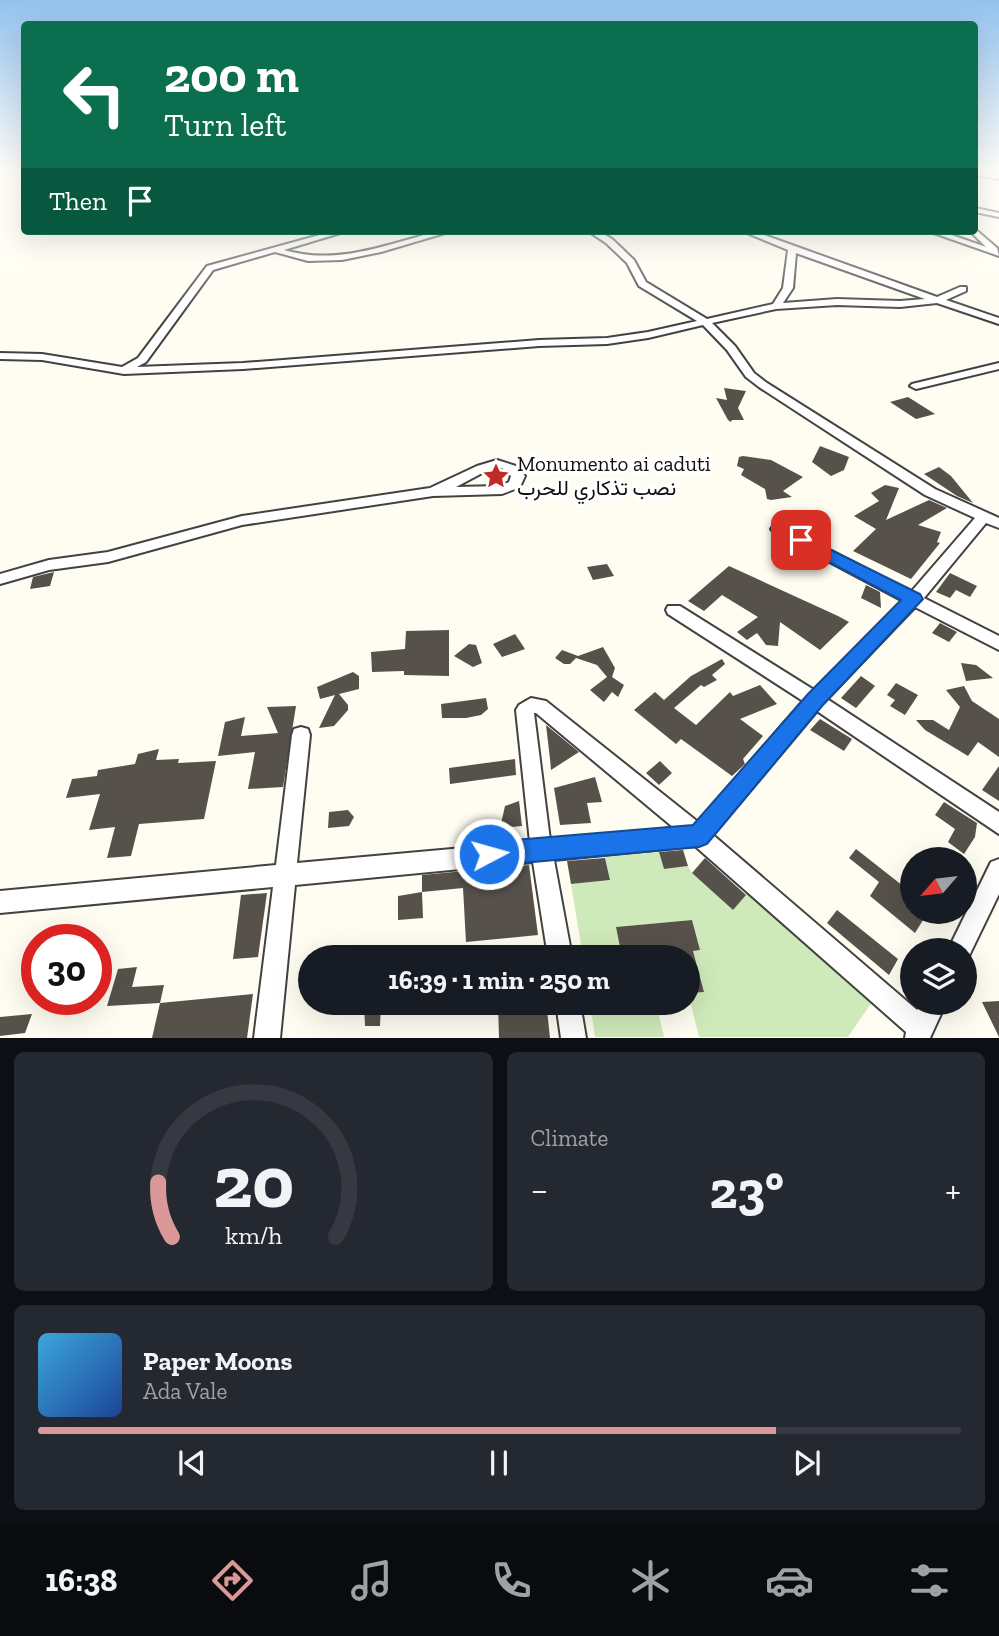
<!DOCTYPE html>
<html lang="en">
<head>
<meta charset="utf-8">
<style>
	:root { --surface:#171b24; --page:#242831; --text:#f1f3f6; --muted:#9ea1a6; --line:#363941; --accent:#da9998 }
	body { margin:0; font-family:"Zilla Slab",Vazirmatn,serif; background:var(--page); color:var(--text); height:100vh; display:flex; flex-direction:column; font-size:26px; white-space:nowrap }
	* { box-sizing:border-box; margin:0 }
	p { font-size:23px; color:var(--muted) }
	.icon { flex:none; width:38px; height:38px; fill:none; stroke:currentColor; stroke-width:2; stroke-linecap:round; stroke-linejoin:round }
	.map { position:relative; height:1038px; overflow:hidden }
	.details { display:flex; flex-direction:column; gap:14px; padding:14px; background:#0d0f14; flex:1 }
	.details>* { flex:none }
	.guide { position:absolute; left:21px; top:21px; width:957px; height:214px; border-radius:7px; box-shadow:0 7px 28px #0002; background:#0b6e4f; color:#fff; overflow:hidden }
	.needle { width:46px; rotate:242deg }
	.fabs { position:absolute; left:900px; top:847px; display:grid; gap:14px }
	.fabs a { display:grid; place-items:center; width:77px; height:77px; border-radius:50%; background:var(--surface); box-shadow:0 7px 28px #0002; font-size:35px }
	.speed { position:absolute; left:21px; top:924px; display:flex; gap:14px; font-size:35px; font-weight:700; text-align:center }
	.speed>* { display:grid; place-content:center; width:91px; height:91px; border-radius:50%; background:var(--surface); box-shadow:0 7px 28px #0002; line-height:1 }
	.speed .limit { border:10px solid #d22; background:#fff; color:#111 }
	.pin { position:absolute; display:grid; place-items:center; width:60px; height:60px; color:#fff; margin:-30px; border-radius:14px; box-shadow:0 4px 10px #0006 }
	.me { position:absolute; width:77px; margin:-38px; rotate:84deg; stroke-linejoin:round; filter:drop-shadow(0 0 5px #0008) }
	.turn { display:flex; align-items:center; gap:24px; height:147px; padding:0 28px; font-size:32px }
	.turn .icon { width:91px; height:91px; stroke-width:2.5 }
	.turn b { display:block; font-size:49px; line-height:60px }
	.then { display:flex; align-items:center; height:66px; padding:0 28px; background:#0003; gap:14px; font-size:26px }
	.big { font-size:52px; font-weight:800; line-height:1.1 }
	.details .widget { flex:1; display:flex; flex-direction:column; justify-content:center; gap:10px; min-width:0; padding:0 24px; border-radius:10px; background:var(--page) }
	.details .dial { align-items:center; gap:0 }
	.dial svg { height:182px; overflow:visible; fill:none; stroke:var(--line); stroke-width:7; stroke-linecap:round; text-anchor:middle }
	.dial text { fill:var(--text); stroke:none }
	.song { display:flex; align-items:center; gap:21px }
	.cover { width:84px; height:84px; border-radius:10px; background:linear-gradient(135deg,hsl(200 70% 55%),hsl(220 70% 35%)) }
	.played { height:7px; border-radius:4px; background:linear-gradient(90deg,var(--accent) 80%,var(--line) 80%) }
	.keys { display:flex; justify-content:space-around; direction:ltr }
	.heat { display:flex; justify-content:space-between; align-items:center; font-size:38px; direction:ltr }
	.details .tiles { flex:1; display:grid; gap:14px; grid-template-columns:1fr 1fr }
	.widget:last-child { grid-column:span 2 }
	.trip { position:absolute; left:298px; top:945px; width:402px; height:70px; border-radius:35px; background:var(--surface); box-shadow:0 7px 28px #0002; font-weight:800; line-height:70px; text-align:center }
	.tabs { display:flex; height:112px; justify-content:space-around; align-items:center; background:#090b0e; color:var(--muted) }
	.tabs .icon { width:49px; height:49px }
	.tabs .selected { color:var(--accent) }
	.tabs b { font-size:32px; color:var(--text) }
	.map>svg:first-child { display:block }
</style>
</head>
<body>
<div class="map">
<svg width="999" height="1038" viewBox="0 0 999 1038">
	<rect width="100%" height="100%" fill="#fffdf1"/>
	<!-- green -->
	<g fill="#cfeaba">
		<polygon points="659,852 664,869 688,866 692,873 733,910 748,892 872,1002 848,1037 699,1037 688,993 704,991 693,951 700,950 692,920 616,927 622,957 583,957 571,884 610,880 605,857"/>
		<polygon points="590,1003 656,1003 664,1037 595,1037"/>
	</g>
	<!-- building -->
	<g fill="#57514b">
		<polygon points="724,388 746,391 738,408 744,420 732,420 731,422 728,420 716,398 727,400"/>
		<polygon points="908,397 935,414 916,419 890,402"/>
		<polygon points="820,446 849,457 844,470 831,476 812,462"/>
		<polygon points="743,456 771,460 803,477 783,491 792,497 771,500 767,499 765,489 741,475 744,469 737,466 739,457"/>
		<polygon points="939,467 951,476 973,503 957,496 924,474"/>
		<polygon points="885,485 899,488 886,520 929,500 947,508 918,525 941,532 937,542 940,543 911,579 853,551 876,529 854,516 879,501 871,493"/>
		<polygon points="607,564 614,576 593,580 587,567"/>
		<polygon points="729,566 838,616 849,622 820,650 780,622 778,646 766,645 757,633 747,640 737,632 758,617 722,595 704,611 688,601"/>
		<polygon points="54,572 50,586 30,589 33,577"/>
		<polygon points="950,573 977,586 970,597 956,590 950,598 936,592"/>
		<polygon points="866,585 880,592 881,608 861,598"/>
		<polygon points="940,623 957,632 949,642 932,633"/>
		<polygon points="449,630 449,676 404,675 404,671 372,672 371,652 405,649 406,631"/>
		<polygon points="515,634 525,649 502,657 493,644"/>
		<polygon points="469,644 476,645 482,663 473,667 454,656"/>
		<polygon points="603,647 615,668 612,677 624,685 618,697 612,692 604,702 590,690 607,677 597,665 576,658 570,664 564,664 555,658 562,650 578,656"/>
		<polygon points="722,659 725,664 712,675 717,680 704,687 701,685 674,708 696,725 730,692 733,696 760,685 777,704 740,719 763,736 743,759 745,764 732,776 681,739 676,744 634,710 655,692 664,700 691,676"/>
		<polygon points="961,663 976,665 993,678 966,681"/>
		<polygon points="353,672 359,676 359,689 339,694 348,705 348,710 334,726 319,728 335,695 320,699 317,687"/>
		<polygon points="861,676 875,686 856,708 841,698"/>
		<polygon points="896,683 918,695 905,715 890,706 895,700 887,695"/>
		<polygon points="964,686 972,701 999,719 999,757 978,742 968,756 925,730 916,720 933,720 949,730 960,707 946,690"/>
		<polygon points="486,698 488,709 481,715 466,718 442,718 441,704"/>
		<polygon points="296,706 283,787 248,789 255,752 218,756 225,722 245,717 241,736 278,733 267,707"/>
		<polygon points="820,719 852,739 844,751 810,730"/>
		<polygon points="546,725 579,752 551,770 550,759"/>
		<polygon points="159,749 156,760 179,759 178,763 216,761 204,819 139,824 131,856 107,858 115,827 89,830 100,794 66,798 72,779 97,776 98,770 135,764 138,754"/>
		<polygon points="515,759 516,775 450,784 449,768"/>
		<polygon points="660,761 672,773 659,785 646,773"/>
		<polygon points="999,766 999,801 982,790"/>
		<polygon points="595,777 602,802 587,803 591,823 560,825 554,788"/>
		<polygon points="519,801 522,826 500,828 505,806"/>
		<polygon points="944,802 977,823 975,837 964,854 948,842 955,829 935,815"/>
		<polygon points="348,810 354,817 349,826 328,828 329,812"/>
		<polygon points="856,849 912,893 912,912 928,912 915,933 870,896 879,882 849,858"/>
		<polygon points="683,850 688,866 664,869 659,852"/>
		<polygon points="605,858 610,880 571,884 567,861"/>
		<polygon points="705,858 746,895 733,910 692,873"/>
		<polygon points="529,865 538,935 466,942 463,888 422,892 422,875"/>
		<polygon points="422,892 423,918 398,920 398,896"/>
		<polygon points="267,893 258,957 233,959 241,895"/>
		<polygon points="837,910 898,959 889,975 827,923"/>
		<polygon points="692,920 700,950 693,951 704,992 688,993 688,957 622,957 616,927"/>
		<polygon points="137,967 132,987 164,985 160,1003 107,1006 118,969"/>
		<polygon points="253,994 247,1038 152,1038 160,1003"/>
		<polygon points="999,1001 999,1037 982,1002"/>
		<polygon points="364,1003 381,1003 380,1026 365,1026"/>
		<polygon points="498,1003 524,1003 525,1011 547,1010 550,1038 499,1038"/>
		<polygon points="32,1014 25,1033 0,1036 0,1017"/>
	</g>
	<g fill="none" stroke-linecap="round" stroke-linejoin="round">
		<!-- street casing -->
		<g stroke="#424242" stroke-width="4">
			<g id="street">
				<polygon points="975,173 999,175 999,179 976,175"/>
				<polygon points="975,208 999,213 999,217 975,212"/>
				<polygon points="975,229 997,248 999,256 928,231 940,231 986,247 970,231 975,231"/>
				<path d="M334 231H347L284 250C337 266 388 244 439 231H452L381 252 342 260 308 261 275 252 213 270 146 362 137 367 243 363 539 340 607 338 648 332 697 321 639 286 627 263 606 243 588 231H598L612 239 634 260 646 282 707 319 773 304 783 288 788 250 742 231H753L937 297 960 287H966V291L946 300 999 318V324L937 303 900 307 837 305 776 309 712 323 735 346 754 373 767 383 935 489 999 518V528L986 523 924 598 999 636V650L915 607 827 699 999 812V834L817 711 713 835 917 1010 921 1003H946L930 1038H905L906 1032 695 846 554 860 572 957H548L533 862 295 885 280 1038H254L273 887 0 913V891L276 865 292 735 294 729 301 727 308 729 310 735 297 863 530 842 516 710 519 705 531 698 546 701 698 822 803 701 668 614 666 610 668 606H680L814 690 903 601 773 532 771 529 773 526H783L911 592 975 518 925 495 759 387 746 377 727 350 703 325 648 338 607 344 539 346 243 369 124 374 42 360 0 359V353L42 354 122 367 138 358 207 266ZM796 253 925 299 900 301 837 299 783 303 793 288ZM534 713H536L674 828 550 840Z"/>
				<polygon points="999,363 999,369 916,389 910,386 912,384"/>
				<path d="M497 460 516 466 525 476 520 487 502 494 433 496 242 525 108 562 49 570 0 584V574L49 560 108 552 242 516 430 488 477 466ZM502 468 511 476 509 482 500 486 456 487 486 471Z"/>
				<polygon points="999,859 999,894 968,958 964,960 964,950 948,950 991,862"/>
				<polygon points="556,1003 580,1003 586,1038 561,1038"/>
			</g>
		</g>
		<!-- street -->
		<use href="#street" fill="#fff" fill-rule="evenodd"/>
	</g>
	<!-- sky -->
	<linearGradient id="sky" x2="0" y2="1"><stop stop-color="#93c2ee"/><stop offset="0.54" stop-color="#fffef9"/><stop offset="1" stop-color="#fffef9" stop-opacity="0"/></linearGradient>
	<rect width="999" height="319" fill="url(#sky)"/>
	<!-- route -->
	<polygon fill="#1a73e8" stroke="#114b97" stroke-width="2" points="801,535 920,594 923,599 822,706 707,844 699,847 489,866 481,862 477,854 481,846 489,842 693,825 808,694 901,600 795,544 793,540"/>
	<!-- icons -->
	<defs>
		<g id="sight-bare" transform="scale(2.1)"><path d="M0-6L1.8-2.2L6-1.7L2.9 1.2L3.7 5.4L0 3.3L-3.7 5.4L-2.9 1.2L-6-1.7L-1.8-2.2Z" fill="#bf2c26" stroke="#fff" stroke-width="2.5" paint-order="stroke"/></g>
	</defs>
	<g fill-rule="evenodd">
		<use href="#sight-bare" x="496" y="476"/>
	</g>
	<g text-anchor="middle" stroke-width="7" stroke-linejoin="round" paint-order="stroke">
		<!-- poi labels -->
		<g font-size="21" fill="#0f0f0f" stroke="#fff" text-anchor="start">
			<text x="517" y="471">Monumento ai caduti<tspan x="517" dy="24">نصب تذكاري للحرب</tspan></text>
		</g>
	</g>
</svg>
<div class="fabs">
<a><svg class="needle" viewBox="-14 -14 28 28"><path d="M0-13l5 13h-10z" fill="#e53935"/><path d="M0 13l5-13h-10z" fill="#9ea1a6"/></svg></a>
<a><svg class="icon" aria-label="layers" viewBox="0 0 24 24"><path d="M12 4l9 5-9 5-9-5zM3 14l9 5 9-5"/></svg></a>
</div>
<div class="speed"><div class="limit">30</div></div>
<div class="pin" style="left:801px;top:540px;background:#d93025"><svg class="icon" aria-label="arrive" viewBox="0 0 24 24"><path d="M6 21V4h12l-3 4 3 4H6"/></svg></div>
<svg class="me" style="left:489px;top:854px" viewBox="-20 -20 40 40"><circle r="17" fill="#1a73e8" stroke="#fff" stroke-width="3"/><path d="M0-11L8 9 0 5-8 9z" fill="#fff"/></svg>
<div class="trip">16:39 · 1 min · 250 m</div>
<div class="guide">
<div class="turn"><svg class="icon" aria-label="left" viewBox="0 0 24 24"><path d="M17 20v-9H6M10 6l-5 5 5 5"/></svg><div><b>200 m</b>Turn left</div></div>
<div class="then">Then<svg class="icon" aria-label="arrive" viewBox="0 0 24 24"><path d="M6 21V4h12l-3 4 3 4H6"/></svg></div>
</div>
</div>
<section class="details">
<div class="tiles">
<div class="widget dial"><svg viewBox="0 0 100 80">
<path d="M14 69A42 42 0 1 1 86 69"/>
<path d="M14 69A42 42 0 0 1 8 45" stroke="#da9998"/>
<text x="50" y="56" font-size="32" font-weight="700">20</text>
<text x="50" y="72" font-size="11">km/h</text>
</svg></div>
<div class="widget"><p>Climate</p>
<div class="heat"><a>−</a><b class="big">23°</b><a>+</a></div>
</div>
<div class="widget">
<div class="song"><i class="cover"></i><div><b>Paper Moons</b><p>Ada Vale</p></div></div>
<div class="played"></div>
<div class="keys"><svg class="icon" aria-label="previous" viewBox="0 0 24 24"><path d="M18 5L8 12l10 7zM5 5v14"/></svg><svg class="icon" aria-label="pause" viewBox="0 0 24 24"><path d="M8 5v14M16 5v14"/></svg><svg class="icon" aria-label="next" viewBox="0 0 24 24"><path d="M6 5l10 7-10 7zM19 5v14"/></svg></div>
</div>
</div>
</section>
<nav class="tabs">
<b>16:38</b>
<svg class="icon selected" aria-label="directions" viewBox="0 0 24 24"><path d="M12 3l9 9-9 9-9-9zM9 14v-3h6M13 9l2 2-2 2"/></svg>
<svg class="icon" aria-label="music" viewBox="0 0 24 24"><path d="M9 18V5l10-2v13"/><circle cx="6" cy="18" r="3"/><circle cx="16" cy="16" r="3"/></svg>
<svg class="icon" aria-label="phone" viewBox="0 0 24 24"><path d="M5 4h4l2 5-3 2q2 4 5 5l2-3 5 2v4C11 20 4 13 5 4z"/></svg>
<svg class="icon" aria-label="climate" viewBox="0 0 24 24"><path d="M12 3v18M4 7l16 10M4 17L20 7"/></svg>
<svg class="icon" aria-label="car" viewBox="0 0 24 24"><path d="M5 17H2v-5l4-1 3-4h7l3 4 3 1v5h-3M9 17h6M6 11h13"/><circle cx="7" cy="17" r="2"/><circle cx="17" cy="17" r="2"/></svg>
<svg class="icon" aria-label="filters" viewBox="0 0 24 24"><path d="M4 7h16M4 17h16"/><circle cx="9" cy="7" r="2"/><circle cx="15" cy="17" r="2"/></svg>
</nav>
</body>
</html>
